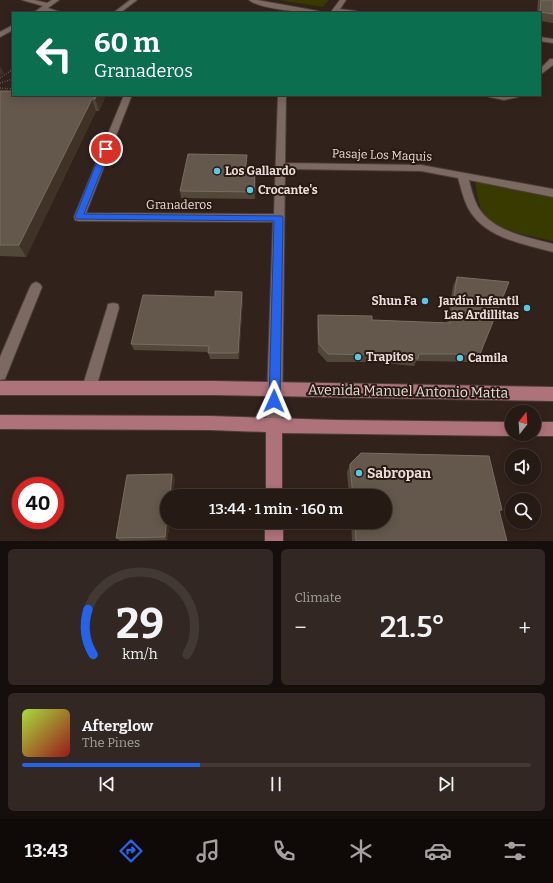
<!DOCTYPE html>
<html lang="en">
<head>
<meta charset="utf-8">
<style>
	:root { --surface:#261a15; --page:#322722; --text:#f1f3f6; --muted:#a4a1a0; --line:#423834; --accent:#2563eb }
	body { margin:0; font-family:Bitter,serif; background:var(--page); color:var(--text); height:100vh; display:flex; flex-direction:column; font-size:15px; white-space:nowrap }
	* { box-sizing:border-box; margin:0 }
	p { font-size:13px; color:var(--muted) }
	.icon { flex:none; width:22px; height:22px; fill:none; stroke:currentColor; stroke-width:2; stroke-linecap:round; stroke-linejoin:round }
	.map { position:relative; height:541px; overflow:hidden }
	.panel { display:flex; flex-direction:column; gap:8px; padding:8px; background:#150e0c; flex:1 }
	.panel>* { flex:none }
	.top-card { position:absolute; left:12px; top:12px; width:529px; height:84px; border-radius:0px; box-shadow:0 2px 10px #0003,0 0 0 1px var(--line); background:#0b6e4f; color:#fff; overflow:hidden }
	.needle { width:26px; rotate:17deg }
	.buttons { position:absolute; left:505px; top:405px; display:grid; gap:8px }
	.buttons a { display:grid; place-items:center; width:36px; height:36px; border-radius:50%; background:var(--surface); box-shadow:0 2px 10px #0003,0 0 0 1px var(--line); font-size:20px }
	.speed { position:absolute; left:12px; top:477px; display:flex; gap:8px; font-size:20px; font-weight:700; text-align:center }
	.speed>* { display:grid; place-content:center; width:52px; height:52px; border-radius:50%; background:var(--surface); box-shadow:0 2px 10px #0003,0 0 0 1px var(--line); line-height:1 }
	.speed .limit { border:6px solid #d22; background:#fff; color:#111 }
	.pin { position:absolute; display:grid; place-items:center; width:34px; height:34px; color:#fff; margin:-17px; border:2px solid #fff; border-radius:50%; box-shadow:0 1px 4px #0007 }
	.me { position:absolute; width:44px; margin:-22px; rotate:1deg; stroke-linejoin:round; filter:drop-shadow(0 0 3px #0008) }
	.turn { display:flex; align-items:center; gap:14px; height:84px; padding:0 16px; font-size:18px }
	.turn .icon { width:52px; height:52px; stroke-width:2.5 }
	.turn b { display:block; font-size:28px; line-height:34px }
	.big { font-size:30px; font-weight:600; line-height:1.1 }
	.panel .card { flex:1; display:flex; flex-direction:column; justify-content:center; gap:6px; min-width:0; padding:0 14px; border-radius:6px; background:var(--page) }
	.panel .dial { align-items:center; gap:0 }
	.dial svg { height:104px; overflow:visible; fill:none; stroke:var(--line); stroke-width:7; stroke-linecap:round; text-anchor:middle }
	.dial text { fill:var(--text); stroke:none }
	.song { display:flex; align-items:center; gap:12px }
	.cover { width:48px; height:48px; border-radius:6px; background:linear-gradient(135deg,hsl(80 70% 55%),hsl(0 70% 35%)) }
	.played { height:4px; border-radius:2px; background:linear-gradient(90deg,var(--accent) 35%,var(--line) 35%) }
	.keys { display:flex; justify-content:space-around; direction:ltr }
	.heat { display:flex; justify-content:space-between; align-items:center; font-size:22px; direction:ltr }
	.panel .tiles { flex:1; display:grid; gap:8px; grid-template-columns:1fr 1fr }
	.card:last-child { grid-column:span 2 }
	.trip { position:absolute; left:160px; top:489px; width:232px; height:40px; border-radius:20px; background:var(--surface); box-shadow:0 2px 10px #0003,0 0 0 1px var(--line); font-weight:600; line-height:40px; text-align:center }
	.dock { display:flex; height:64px; justify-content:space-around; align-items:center; background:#0f0a08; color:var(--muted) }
	.dock .icon { width:28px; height:28px }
	.dock .active { color:var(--accent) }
	.dock b { font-size:18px; color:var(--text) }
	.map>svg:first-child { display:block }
</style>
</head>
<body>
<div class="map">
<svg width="553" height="541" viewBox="0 0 553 541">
	<rect width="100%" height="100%" fill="#32221c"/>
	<!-- green -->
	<g fill="#393a00">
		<polygon points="279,0 329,0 323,7"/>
		<path d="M475 181 553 198V241C532 236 498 232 484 214 478 206 477 191 475 181Z"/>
	</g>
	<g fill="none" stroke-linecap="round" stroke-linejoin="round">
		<!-- minor casing -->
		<g stroke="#4c3e39" stroke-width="2">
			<g id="minor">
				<polygon points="22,0 34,0 47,3 52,0 59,0 48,8 63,13 43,11 41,13 33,13 43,6"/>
				<polygon points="130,0 137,0 120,13 113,13"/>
				<path d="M249 0H257L318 11 321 13C306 13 259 9 249 0Z"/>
				<polygon points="340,0 346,0 340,9 356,11 359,13 330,13"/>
				<polygon points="13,25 13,30 0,37 0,32"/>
				<polygon points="540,37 553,39 553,43 540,41"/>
				<polygon points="550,59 553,59 553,65 540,75 540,69"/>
				<path d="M124 95H132L86 213 274 214 278 95H286L285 163 421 165 553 189V197L469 180C471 189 474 199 478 207 493 232 528 237 553 244V252C523 244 484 238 468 208 463 198 461 188 458 178L421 171 285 169 282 425 279 430 274 432 269 430 266 425 273 222 79 221 75 220 74 217Z"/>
				<polygon points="488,95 519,95 518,97 504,100 489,97"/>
				<polygon points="36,282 40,284 42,287 7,374 5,379 0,380 0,357 30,287 32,284"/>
				<polygon points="113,303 118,304 119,308 96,388 94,393 89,395 84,393 82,388 107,308 108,304"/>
			</g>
		</g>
		<!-- major casing -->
		<g stroke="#4c3e39" stroke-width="2">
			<g id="major">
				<polygon points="0,381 213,381 553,387 553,401 213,395 0,395"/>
				<polygon points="0,415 210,416 335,420 512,422 512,434 518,434 512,436 282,433 282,496 266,496 266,432 210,430 0,429"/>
				<polygon points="534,422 553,422 553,436 534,436 529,434 534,434"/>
				<rect x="265" y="522" width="18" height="19"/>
			</g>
		</g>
		<!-- path -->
		<g stroke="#978984" stroke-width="1.5" stroke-dasharray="0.5 2" stroke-linecap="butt">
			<polyline points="0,78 13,69"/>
			<polyline points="0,83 13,79"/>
			<polyline points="0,88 13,89"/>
		</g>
		<!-- minor -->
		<use href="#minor" fill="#7c6961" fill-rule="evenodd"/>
		<!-- major -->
		<use href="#major" fill="#ae727a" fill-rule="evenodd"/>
	</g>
	<!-- wall -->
	<g fill="#52483a">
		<polygon points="538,0 553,0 553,23 540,21 540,13 537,13"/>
		<polygon points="0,91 13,95 106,95 99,111 96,111 26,257 0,256"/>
		<polygon points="247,155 247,162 246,173 256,180 255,199 181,198 180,191"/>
		<polygon points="457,277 480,354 475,362 416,361 414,366 375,362 327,362 318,352 317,323 318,315 372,320 447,323 453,286"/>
		<polygon points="243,298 239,359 210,359 208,352 134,350 131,344"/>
		<polygon points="350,464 502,510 499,512 507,541 352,541 351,522 385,522 385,496 349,496 347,472"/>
		<polygon points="172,474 175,478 167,522 170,522 167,540 120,541 116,538"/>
	</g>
	<!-- shaded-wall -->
	<g fill="#3f3227">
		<polygon points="0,66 4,73 0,76"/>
		<polygon points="97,95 106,95 99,111 95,99"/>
		<polygon points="92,99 96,111 26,257 19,245"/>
		<polygon points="247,155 247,162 246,180 245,173"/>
		<polygon points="255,173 256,180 255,199 254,192"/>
		<polygon points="242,292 243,298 239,359 238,353"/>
		<polygon points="172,474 175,478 173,496 170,496"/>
		<polygon points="167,517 167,522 170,522 167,540 165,537"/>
	</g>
	<!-- building -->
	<g fill="#63584b" stroke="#786d62">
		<polygon points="541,0 553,0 553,14 540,12"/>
		<polygon points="0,91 13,91 13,95 97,95 95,99 92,99 19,245 0,245"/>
		<polygon points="188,154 247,155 245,173 255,173 254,192 180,191"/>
		<polygon points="457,277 509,282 480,354 419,354 418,359 377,355 328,354 319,344 318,315 372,316 372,320 450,323"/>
		<polygon points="215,291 242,292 238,353 208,353 209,346 131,344 143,295 215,297"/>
		<polygon points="361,453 489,456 502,510 499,510 507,541 356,541 355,522 385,522 385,496 353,496 350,464"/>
		<polygon points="172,474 170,496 167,496 167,517 165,537 116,538 127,475"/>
	</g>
	<!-- route -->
	<polygon fill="#2563eb" stroke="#184099" points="106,147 110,149 84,214 282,216 283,218 280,401 278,404 274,406 270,404 269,401 274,221 76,219 75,217 102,149"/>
	<!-- markers -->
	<g fill="#57c9e2" stroke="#281913" stroke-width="1.5">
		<circle cx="217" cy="171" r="4"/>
		<circle cx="250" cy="190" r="4"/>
		<circle cx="425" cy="301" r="4"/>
		<circle cx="527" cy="308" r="4"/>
		<circle cx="358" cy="357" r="4"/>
		<circle cx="460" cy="358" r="4"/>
		<circle cx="359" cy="473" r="4"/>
	</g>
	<g text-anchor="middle" stroke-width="4" stroke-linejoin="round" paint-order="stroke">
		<!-- street labels -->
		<g font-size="12" fill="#eadeda" stroke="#281913">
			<text transform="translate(382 155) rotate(2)" y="4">Pasaje Los Maquis</text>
			<text x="179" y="209">Granaderos</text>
		</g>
		<!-- poi labels -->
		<g font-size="12" font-weight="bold" fill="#eadeda" stroke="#281913" text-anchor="start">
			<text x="225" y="175">Los Gallardo</text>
			<text x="258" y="194">Crocante's</text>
			<text x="417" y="305" text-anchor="end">Shun Fa</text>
			<text x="519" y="305" text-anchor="end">Jardín Infantil<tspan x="519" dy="14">Las Ardillitas</tspan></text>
			<text x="366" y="361">Trapitos</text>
			<text x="468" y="362">Camila</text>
		</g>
		<!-- near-street labels -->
		<g font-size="14" fill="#eadeda" stroke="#281913">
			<text transform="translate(408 391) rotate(1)" y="5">Avenida Manuel Antonio Matta</text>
		</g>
		<!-- near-poi labels -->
		<g font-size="14" font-weight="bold" fill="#eadeda" stroke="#281913" text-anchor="start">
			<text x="367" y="478">Sabropan</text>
		</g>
	</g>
</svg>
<div class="buttons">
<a><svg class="needle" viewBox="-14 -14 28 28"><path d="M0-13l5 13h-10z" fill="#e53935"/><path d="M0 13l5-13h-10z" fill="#a4a1a0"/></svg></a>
<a><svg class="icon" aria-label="sound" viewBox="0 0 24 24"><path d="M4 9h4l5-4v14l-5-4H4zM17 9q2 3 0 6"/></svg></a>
<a><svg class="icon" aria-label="search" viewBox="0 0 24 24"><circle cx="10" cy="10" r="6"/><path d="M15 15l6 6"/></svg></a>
</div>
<div class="speed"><div class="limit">40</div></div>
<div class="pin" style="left:106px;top:149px;background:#d93025"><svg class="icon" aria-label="arrive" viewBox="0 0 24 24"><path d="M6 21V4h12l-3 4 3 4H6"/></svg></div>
<svg class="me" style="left:274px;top:401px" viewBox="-20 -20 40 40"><path d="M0-17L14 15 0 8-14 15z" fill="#2563eb" stroke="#fff" stroke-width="4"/></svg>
<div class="trip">13:44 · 1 min · 160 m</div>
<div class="top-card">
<div class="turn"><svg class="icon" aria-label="left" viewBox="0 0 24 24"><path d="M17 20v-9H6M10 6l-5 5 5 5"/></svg><div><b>60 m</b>Granaderos</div></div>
</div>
</div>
<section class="panel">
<div class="tiles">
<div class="card dial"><svg viewBox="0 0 100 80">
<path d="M14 69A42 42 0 1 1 86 69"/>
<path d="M14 69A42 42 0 0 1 10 34" stroke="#2563eb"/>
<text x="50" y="56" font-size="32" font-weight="700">29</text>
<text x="50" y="72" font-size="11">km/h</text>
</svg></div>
<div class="card"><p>Climate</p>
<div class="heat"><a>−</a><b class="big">21.5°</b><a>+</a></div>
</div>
<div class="card">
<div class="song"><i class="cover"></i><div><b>Afterglow</b><p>The Pines</p></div></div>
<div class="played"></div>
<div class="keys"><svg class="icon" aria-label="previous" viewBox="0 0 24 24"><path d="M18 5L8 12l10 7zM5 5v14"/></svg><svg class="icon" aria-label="pause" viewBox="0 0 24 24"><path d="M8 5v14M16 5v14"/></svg><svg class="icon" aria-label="next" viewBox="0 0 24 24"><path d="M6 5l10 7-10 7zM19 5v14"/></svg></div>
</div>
</div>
</section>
<nav class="dock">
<b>13:43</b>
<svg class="icon active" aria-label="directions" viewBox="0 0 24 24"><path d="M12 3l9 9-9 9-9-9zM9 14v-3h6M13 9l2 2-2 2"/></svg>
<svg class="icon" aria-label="music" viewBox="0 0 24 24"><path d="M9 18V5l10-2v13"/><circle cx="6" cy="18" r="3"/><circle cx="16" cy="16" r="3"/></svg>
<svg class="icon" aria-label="phone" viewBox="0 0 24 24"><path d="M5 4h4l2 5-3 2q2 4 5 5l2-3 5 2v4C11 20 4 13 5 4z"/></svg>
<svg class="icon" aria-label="climate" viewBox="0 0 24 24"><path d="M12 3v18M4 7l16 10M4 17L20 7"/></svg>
<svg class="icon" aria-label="car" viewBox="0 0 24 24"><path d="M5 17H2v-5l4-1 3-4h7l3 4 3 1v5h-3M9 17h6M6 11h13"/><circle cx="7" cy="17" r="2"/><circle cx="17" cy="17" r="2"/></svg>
<svg class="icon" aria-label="filters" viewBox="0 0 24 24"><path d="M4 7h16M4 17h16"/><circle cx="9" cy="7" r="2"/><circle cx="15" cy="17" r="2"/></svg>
</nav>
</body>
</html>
